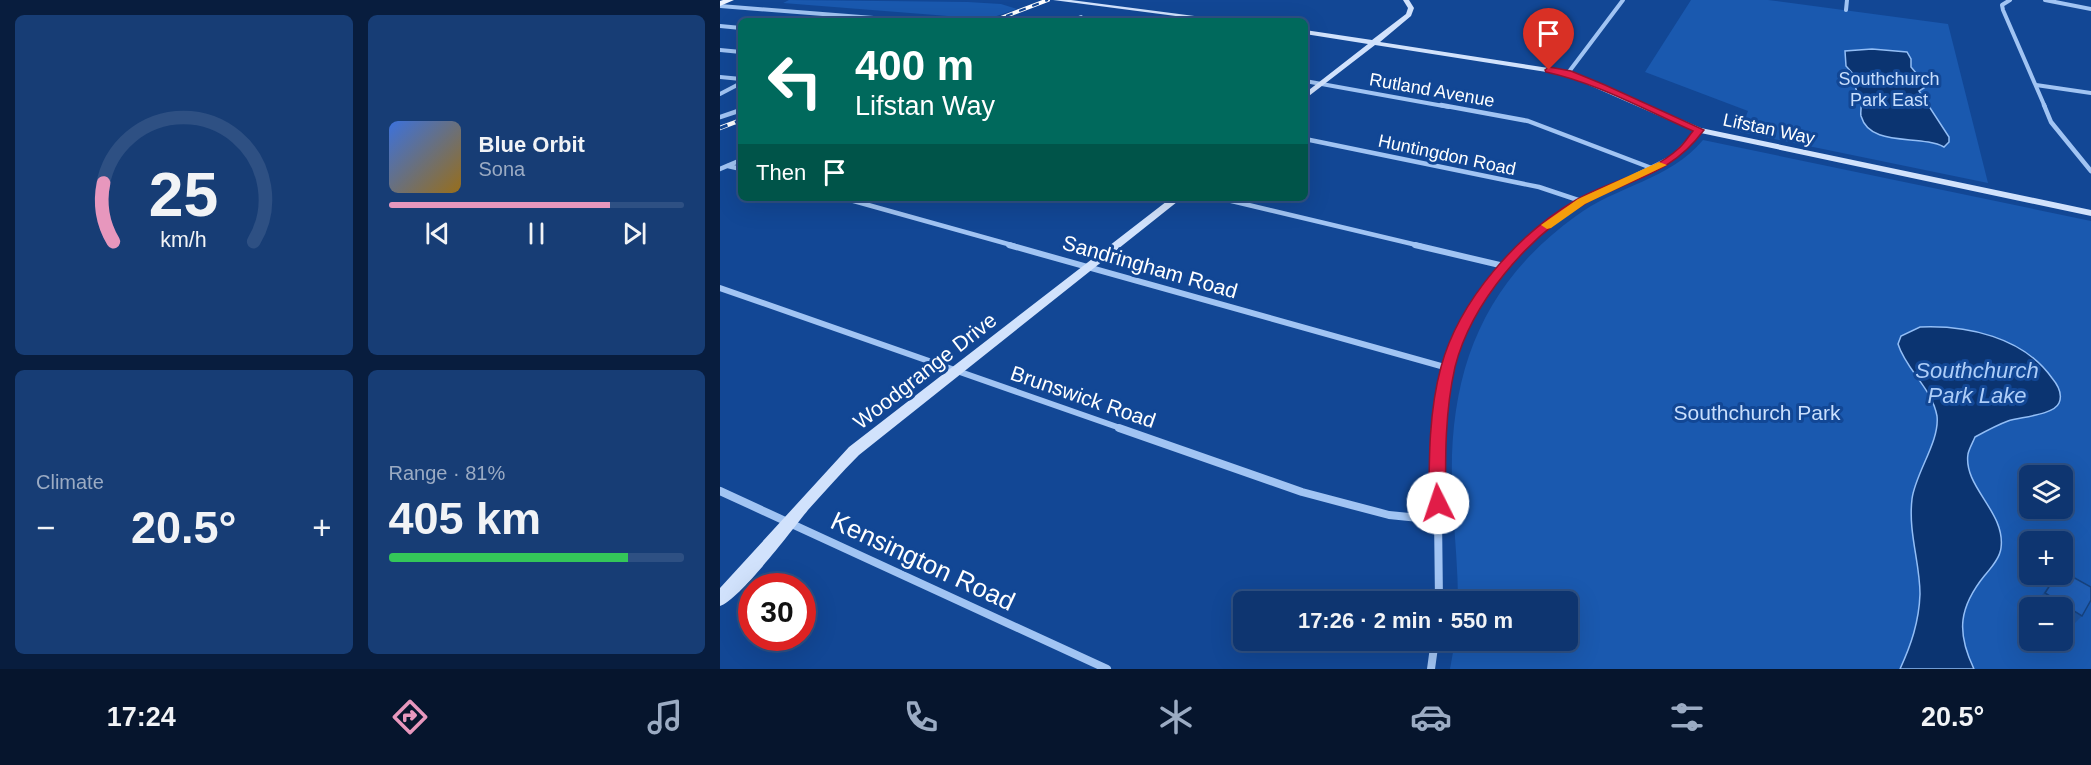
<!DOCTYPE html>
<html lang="en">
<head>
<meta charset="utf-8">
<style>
	:root { --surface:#0e3570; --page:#173d75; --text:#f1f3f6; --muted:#9babc3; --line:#2e5083; --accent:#e797bd }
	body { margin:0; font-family:Helvetica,sans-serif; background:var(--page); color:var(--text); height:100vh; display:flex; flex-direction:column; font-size:22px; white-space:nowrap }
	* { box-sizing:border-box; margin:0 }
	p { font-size:20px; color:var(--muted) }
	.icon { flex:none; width:33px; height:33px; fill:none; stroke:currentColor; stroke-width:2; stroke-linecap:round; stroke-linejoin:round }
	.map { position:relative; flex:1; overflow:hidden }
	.panel { display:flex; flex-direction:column; gap:15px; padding:15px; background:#081d3e; width:720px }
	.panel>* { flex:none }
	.banner { position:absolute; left:18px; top:18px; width:570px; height:183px; border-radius:9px; box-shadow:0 6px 24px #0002,0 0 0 2px var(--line); background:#00695c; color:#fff; overflow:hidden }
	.buttons { position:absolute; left:1299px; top:465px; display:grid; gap:12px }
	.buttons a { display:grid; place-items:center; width:54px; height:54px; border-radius:9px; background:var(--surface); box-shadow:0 6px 24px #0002,0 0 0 2px var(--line); font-size:30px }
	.speed { position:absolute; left:18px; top:573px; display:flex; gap:12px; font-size:30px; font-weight:700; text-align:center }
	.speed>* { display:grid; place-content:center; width:78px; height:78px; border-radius:50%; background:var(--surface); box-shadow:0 6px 24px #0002,0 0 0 2px var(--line); line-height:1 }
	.speed .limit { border:9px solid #d22; background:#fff; color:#111 }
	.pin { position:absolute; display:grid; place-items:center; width:51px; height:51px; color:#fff; margin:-62px -26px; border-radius:50% 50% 50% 0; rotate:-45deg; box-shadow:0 0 6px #0007 }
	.pin .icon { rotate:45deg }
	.me { position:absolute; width:66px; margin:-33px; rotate:356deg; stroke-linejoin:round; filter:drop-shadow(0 0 4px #0008) }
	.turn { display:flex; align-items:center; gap:21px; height:126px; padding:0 18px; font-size:27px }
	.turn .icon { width:78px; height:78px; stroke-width:2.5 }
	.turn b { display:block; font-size:42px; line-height:51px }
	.then { display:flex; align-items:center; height:57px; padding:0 18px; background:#0003; gap:12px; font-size:22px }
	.big { font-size:45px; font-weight:700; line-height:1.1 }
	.panel .widget { flex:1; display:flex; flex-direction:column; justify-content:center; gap:9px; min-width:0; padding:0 21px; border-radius:9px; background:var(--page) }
	.panel .dial { align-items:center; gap:0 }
	.dial svg { height:156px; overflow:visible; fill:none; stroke:var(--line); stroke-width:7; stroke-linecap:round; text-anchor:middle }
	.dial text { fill:var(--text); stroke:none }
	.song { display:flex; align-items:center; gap:18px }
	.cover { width:72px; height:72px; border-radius:9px; background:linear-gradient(135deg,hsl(220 70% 55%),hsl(40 70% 35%)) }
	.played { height:6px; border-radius:3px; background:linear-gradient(90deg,var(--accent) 75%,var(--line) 75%) }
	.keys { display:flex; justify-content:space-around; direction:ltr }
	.heat { display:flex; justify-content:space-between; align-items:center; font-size:33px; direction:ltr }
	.charge { height:9px; border-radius:4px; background:linear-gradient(90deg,#34c759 81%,var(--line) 0) }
	.panel .tiles { flex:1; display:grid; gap:15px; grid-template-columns:repeat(2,1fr) }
	.trip { position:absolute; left:513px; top:591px; width:345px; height:60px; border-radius:9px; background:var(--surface); box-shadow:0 6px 24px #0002,0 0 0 2px var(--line); font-weight:700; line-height:60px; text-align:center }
	.menu { display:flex; height:96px; justify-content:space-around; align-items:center; background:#06152d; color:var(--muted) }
	.menu .icon { width:42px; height:42px }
	.menu .selected { color:var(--accent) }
	.menu b { font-size:27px; color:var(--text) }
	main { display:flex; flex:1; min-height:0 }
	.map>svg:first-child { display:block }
</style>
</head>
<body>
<main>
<section class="panel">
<div class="tiles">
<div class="widget dial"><svg viewBox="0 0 100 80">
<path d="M14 69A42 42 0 1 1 86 69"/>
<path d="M14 69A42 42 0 0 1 9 39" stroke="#e797bd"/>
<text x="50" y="56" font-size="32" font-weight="700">25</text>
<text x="50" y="72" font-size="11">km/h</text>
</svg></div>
<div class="widget">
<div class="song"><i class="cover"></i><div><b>Blue Orbit</b><p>Sona</p></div></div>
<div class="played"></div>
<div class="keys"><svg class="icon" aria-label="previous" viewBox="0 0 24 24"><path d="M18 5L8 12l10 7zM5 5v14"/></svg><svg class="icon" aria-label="pause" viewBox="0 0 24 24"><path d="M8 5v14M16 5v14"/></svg><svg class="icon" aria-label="next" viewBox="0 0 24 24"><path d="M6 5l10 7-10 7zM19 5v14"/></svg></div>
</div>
<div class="widget"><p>Climate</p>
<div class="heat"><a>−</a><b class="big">20.5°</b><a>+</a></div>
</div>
<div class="widget"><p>Range · 81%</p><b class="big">405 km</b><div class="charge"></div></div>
</div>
</section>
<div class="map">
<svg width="1371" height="669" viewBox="0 0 1371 669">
	<rect width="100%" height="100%" fill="#124795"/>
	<!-- green -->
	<g fill="#1a59af" fill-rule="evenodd">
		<polygon points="69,0 248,2 281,4 297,9 262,21 266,19 63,3"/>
		<polygon points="971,0 1048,0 1228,24 1268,183 1020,132 1028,111 925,72"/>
		<path d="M983 140 1371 221V669H730L735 641 848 640V602L738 601C738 562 733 523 732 484 729 371 763 283 856 216 896 186 950 180 983 140ZM1310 476H1342V508H1310ZM1310 542H1342V574H1310ZM1310 608H1342V640H1310Z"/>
	</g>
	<!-- water -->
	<g fill="#0b3471" stroke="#93bef6" stroke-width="1.5">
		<path d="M1152 49 1187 52 1191 59V67L1207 86 1199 91 1229 137V142L1224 147C1200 134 1150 148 1141 116 1140 112 1142 107 1141 102 1138 91 1133 88 1135 76L1126 66 1125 51Z"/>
		<path d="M1200 327C1247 325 1303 337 1332 378 1337 384 1343 394 1339 403 1334 415 1300 417 1288 421 1277 425 1266 431 1255 437 1253 442 1249 449 1248 454 1243 487 1286 512 1281 548 1280 558 1271 568 1265 575 1239 607 1236 632 1254 669H1180C1191 645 1199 622 1200 594 1200 563 1188 532 1192 499 1195 474 1220 441 1217 416 1212 388 1186 370 1178 344L1181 336Z"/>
	</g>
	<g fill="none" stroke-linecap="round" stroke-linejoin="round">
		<!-- street-far3 -->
		<g stroke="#a1c4f3" stroke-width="4">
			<polyline points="1290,0 1282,5 1283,10 1325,107"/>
			<polyline points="1325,0 1371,9"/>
			<polyline points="0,6 192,21"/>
			<polyline points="1126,10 1127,0"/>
			<polyline points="352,21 361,17"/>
			<polyline points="0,26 21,28"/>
			<polyline points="0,50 21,52"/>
			<polyline points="848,73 903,0"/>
			<polyline points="0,77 21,79"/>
			<polyline points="585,81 729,107"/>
			<polyline points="1316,85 1371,93"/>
			<polyline points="0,94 21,83"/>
		</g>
		<!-- street-far2 -->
		<g stroke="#a1c4f3" stroke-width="4.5">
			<polyline points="721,105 808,121 934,169"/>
			<polyline points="1324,105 1331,122 1371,171"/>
			<polyline points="0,117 21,110"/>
			<polyline points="585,139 819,187 861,201"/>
			<polyline points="8,166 21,169"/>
			<polyline points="0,169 21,160"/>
			<polyline points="123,198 295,246"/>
			<polyline points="499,198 701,246"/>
			<polyline points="804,246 852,207 953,157 979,130"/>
		</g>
		<!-- street-far1 -->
		<g stroke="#a1c4f3" stroke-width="6">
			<polyline points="289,245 728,368"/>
			<polyline points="695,245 784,266"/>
			<polyline points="0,288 403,429"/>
			<path d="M717 429C726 358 753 295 805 245"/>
		</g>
		<!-- street -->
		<g stroke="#a1c4f3" stroke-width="8">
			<polyline points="399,428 582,492 669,515 719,520"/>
			<polyline points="717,428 719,602"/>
			<polyline points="0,491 387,669"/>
			<polyline points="711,669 715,640"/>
		</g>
		<!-- secondary -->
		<g fill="#d1e2fc" fill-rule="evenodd">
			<polygon points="333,0 351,0 513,21 494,21"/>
			<polygon points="683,0 689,0 694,8 691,16 660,42 848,71 981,128 1371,210 1371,216 976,132 846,75 655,45 585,99 585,93 648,44 585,34 585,30 652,40 686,14 688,8"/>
			<path d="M451 198H462L139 455C121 473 105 491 88 510 72 530 20 599 0 606V588L129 447Z"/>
		</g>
		<!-- primary -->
		<polygon fill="#edf3ff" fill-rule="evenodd" points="3,0 14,0 0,6 0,1"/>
		<!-- rail-far1 casing -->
		<g stroke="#fff" stroke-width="4">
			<polyline id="rail-far1" points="273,21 328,0"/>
		</g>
		<!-- rail casing -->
		<g stroke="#fff" stroke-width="4.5">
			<polyline id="rail" points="0,128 21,120"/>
		</g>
		<!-- rail-far1 -->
		<use href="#rail-far1" stroke="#124795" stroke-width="2" stroke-dasharray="7" stroke-linecap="butt"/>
		<!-- rail -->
		<use href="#rail" stroke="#124795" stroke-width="3" stroke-dasharray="8" stroke-linecap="butt"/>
	</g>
	<!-- wall -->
	<polygon fill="#1c519b" points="1337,574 1342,574 1362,616 1351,627 1342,622 1342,608 1319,608 1315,605"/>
	<!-- building -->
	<polygon fill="#205eb4" stroke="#16427e" stroke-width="1.5" points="1342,571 1371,587 1371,600 1362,616 1325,593 1337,574 1342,574"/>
	<!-- route -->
	<path fill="#e11d48" stroke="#92132f" stroke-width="1.5" d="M829 67 851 71 885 85 984 130C950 176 912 178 866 203 809 235 751 303 735 367 725 411 725 458 726 503L724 508 718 510 712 508 709 503C709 458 709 411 721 367 739 300 798 234 856 200 888 181 931 174 958 149 964 144 968 137 973 131 925 110 877 83 826 72L825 70Z"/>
	<!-- slow -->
	<polygon fill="#f59e0b" points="939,162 947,165 865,204 831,228 827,229 821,225 858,199"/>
	<g text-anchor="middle" stroke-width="6" stroke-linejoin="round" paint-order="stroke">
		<!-- far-park labels -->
		<g font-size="18" fill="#c9dffd" stroke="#124795">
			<text x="1169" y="85">Southchurch<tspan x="1169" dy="21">Park East</tspan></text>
		</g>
		<!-- far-street labels -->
		<g font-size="18" fill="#fff" stroke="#124795">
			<text transform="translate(712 90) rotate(10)" y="6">Rutland Avenue</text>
			<text transform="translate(1049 129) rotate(12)" y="6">Lifstan Way</text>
			<text transform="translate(727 155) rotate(12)" y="6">Huntingdon Road</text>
		</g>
		<!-- street labels -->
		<g font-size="21" fill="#fff" stroke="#124795">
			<text transform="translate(430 267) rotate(16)" y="7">Sandringham Road</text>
			<text transform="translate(205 371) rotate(-38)" y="7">Woodgrange Drive</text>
			<text transform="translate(363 397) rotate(19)" y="7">Brunswick Road</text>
		</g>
		<!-- park labels -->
		<g font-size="21" fill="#c9dffd" stroke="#124795">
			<text x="1037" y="420">Southchurch Park</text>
		</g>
		<!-- water labels -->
		<g font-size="22" font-style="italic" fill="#aecef9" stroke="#124795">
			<text x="1257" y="378">Southchurch<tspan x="1257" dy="25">Park Lake</tspan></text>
		</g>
		<!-- near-street labels -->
		<g font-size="26" fill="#fff" stroke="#124795">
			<text transform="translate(203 561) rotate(25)" y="9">Kensington Road</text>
		</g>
	</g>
</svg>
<div class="buttons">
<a><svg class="icon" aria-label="layers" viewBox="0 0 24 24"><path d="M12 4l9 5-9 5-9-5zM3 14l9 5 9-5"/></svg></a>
<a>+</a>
<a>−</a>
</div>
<div class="speed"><div class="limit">30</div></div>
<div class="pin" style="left:829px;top:70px;background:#d93025"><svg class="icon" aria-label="arrive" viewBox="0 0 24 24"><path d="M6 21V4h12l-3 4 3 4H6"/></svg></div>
<svg class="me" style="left:718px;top:503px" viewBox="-20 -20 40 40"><circle r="19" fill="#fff"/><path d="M0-13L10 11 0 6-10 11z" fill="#e11d48"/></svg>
<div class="trip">17:26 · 2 min · 550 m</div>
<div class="banner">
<div class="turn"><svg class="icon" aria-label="left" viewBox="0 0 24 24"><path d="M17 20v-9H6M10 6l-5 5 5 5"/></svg><div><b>400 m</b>Lifstan Way</div></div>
<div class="then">Then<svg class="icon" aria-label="arrive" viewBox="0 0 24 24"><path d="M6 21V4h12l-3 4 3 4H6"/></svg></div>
</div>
</div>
</main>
<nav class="menu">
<b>17:24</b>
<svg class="icon selected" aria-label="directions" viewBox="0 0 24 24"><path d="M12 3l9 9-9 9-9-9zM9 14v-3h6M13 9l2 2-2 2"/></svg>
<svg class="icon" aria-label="music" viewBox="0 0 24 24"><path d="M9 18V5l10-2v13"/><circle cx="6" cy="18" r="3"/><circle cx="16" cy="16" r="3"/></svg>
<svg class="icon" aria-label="phone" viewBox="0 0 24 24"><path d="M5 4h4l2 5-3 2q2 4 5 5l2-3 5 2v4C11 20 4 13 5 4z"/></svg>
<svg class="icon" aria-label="climate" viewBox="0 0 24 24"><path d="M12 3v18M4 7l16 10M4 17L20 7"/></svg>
<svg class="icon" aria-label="car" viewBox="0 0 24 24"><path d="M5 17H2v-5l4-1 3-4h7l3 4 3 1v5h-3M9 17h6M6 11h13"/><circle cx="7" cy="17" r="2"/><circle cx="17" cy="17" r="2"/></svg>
<svg class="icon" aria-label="filters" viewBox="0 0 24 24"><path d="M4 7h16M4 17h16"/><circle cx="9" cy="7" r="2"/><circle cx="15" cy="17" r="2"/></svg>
<b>20.5°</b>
</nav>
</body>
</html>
